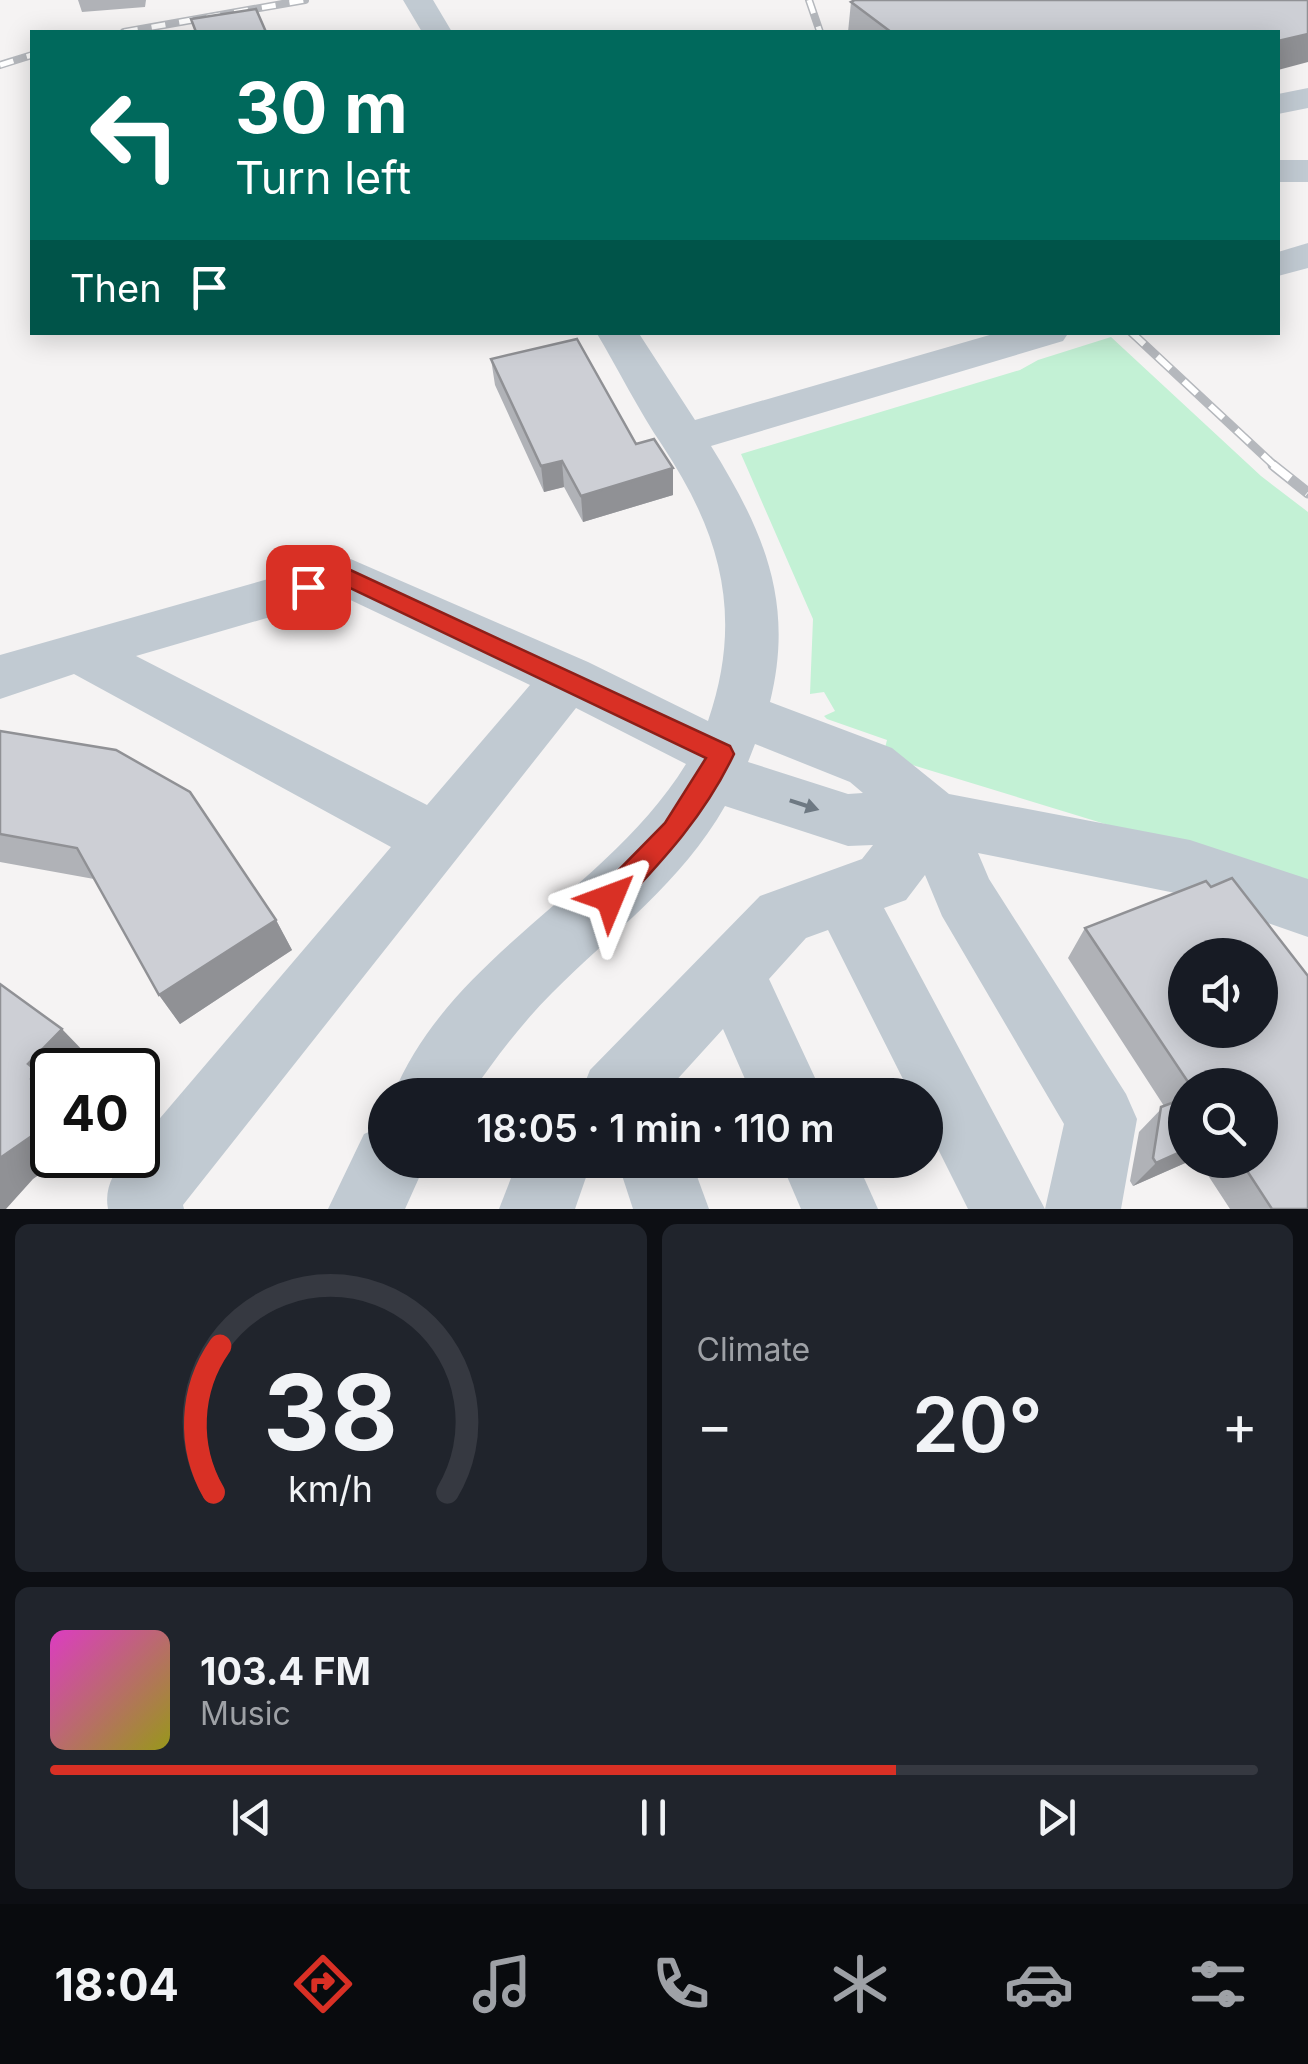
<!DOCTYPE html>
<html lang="en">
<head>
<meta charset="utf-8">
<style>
	:root { --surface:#171b24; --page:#20242c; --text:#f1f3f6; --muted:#9ea1a6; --line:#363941; --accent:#d93025 }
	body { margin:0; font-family:Inter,sans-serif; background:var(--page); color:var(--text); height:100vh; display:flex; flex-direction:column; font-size:38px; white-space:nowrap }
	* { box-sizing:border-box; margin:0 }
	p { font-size:32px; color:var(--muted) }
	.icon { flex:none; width:55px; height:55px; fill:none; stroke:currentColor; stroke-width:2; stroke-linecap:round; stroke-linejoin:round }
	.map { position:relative; height:1209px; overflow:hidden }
	.sheet { display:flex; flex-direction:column; gap:15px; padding:15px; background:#0d0f14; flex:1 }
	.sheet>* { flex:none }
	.hud { position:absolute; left:30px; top:30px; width:1250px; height:305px; border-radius:0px; box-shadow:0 5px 25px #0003; background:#00695c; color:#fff; overflow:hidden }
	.tools { position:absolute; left:1168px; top:938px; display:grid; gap:20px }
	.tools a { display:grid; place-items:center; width:110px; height:110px; border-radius:50%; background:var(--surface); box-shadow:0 5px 25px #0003; font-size:50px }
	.speed { position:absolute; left:30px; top:1048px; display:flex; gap:20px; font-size:50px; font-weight:700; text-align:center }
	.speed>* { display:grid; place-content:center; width:130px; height:130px; border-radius:50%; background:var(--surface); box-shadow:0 5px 25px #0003; line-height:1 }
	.speed .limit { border:5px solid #111; border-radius:15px; background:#fff; color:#111 }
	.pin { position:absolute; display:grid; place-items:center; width:85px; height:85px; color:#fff; margin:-42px; border-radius:20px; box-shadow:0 5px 15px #0006 }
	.me { position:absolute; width:110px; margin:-55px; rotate:46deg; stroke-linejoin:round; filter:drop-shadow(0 0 8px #0008) }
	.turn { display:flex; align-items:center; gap:35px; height:210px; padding:0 40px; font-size:45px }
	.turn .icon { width:130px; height:130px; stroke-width:2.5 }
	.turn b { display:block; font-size:70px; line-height:85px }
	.then { display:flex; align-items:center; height:95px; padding:0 40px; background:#0003; gap:20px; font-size:38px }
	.big { font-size:75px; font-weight:600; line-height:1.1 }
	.sheet .widget { flex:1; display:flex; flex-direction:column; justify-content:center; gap:15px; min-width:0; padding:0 35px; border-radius:15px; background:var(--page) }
	.sheet .dial { align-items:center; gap:0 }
	.dial svg { height:260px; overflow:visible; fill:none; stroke:var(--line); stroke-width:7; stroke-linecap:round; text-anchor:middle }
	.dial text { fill:var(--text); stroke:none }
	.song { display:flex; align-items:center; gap:30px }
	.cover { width:120px; height:120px; border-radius:15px; background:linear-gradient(135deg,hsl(310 70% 55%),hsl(60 70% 35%)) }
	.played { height:10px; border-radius:5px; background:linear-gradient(90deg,var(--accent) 70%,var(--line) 70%) }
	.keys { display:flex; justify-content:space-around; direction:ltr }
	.heat { display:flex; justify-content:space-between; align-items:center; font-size:55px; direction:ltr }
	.sheet .tiles { flex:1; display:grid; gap:15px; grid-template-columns:1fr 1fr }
	.widget:last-child { grid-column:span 2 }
	.trip { position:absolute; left:368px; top:1078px; width:575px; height:100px; border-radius:50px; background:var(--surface); box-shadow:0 5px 25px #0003; font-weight:600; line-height:100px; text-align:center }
	.dock { display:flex; height:160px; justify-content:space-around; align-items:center; background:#090b0e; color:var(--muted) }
	.dock .icon { width:70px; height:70px }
	.dock .on { color:var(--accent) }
	.dock b { font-size:45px; color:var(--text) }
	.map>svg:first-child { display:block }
</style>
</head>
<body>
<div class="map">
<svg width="1308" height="1209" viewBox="0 0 1308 1209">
	<rect width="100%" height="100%" fill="#f5f3f3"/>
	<!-- green -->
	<polygon fill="#c3f1d5" points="1111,337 1261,476 1308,512 1308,886 883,756 887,740 827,719 824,716 835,711 824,692 810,694 813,619 741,454 1020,370 1038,360"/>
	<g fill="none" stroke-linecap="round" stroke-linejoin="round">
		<!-- minor -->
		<g fill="#c1cad2" fill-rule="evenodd">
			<polygon points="403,0 433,0 452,32 422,32"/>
			<polygon points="1308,88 1308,108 1278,114 1278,94"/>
			<rect x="1278" y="160" width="30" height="22"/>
			<polygon points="1308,243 1308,268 1278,276 1278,252"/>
			<path d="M596 332H638L695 420 1000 332H1069L1063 341 711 446C763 530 795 601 770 702L892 748 949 794 1190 840 1308 879V937L1190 896 978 853 989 879 1126 1094 1137 1119 1121 1209H968L925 1123V1095H911L828 930 806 938 769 979 823 1095H752L723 1029 663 1095H580L590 1070 760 896 862 859 873 845 848 846 725 806C682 882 613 932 552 993 521 1024 495 1059 470 1095H393C451 954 608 891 686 764L576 708 183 1205 184 1209H108C104 1188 114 1171 128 1155H138V1144L391 847 74 674 0 699V655L346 557 588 662 708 721C744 616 721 534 662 445 639 411 618 369 596 332ZM342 596 530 685 427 805 136 656ZM755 744 850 782 863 793 848 794 748 762ZM925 875 942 916 1064 1124 1045 1209 884 908 906 900Z"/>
			<polygon points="385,1125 385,1160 427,1160 405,1209 328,1209 364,1134"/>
			<polygon points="518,1160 592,1160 575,1209 499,1209"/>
			<polygon points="617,1160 691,1160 709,1209 633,1209"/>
			<polygon points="780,1160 856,1160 878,1209 801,1209"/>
		</g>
		<!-- rail-far2 casing -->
		<g stroke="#b5b8bd" stroke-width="8">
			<g id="rail-far2">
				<polyline points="809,0 820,32"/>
				<polyline points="124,32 305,0"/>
				<polyline points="0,65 32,55"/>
			</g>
		</g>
		<!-- rail-far1 casing -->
		<g stroke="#b5b8bd" stroke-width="9">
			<polyline id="rail-far1" points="1131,332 1277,468"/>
		</g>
		<!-- rail casing -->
		<g stroke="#b5b8bd" stroke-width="11">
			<polyline id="rail" points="1273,465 1308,493"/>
		</g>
		<!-- rail-far2 -->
		<use href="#rail-far2" stroke="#fff" stroke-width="5" stroke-dasharray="14" stroke-linecap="butt"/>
		<!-- rail-far1 -->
		<use href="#rail-far1" stroke="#fff" stroke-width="6" stroke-dasharray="18" stroke-linecap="butt"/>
		<!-- rail -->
		<use href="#rail" stroke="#fff" stroke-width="8" stroke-dasharray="22" stroke-linecap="butt"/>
	</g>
	<!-- wall -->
	<g fill="#b0b2b7" fill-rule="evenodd">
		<polygon points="78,0 146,0 145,7 82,12"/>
		<polygon points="851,2 1278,32 848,32"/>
		<polygon points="491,359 636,444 673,495 583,522 564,487 544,492 495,385"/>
		<polygon points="0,731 276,920 292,950 180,1024 159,995 94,879 0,862"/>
		<path d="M1232 878 1308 976V1209H1230L1198 1160H1260V1085H1185V1160H1192L1133 1186 1130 1181 1139 1132 1164 1106 1068 958 1085 928 1206 881 1211 887ZM1185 955H1260V1030H1185Z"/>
	</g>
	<!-- shaded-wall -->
	<g fill="#909195">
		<polygon points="1308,34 1308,62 1278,70 1278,41"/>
		<polygon points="562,461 564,487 544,492 541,466"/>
		<polygon points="673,468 673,495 583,522 581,496"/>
		<polygon points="276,920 292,950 180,1024 159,995"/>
		<polygon points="62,1029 88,1056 75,1070 52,1070 52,1155 67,1155 33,1179 6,1209 0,1209 0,1158 34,1117 28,1064"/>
		<polygon points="1185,1150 1185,1160 1192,1160 1133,1186 1156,1163"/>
	</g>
	<!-- building -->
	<g fill="#cdcfd5" stroke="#909195" stroke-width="2.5" fill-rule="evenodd">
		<polygon points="855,0 1308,0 1308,34 1278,41 1278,32 891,32 851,2"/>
		<polygon points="256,9 266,32 196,32 191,19"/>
		<polygon points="577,339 636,444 654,439 673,468 581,496 562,461 541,466 491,359"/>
		<polygon points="0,731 116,750 190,792 276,920 159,995 77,848 0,834"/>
		<path d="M1232 878 1308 976V1209H1272L1240 1160H1260V1085H1190L1085 928 1206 881 1211 887ZM1185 955H1260V1030H1185Z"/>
		<polygon points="0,984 62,1029 28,1064 38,1072 31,1079 44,1112 34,1117 39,1131 0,1158"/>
		<polygon points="1185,1098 1185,1150 1156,1163 1153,1158 1161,1107"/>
	</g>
	<!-- one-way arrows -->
	<defs><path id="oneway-solid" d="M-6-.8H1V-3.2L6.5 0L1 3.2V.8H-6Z" transform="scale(2.5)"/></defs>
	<use fill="#6e7983" href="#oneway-solid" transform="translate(804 805) rotate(18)"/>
	<!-- route -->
	<path fill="#d93025" stroke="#8d1f18" stroke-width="2.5" d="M346 568 730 746 734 754C705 815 665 858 619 907L610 910 600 907 596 898 600 889 665 823 706 758 344 585 308 596 297 587 300 581Z"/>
</svg>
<div class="tools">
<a><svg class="icon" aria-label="sound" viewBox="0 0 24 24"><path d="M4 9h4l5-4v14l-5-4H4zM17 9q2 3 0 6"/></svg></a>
<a><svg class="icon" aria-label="search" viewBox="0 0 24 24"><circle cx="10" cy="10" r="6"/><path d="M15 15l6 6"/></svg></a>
</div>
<div class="speed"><div class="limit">40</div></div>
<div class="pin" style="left:308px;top:587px;background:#d93025"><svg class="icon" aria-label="arrive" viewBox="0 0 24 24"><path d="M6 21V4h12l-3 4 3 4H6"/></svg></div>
<svg class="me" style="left:610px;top:898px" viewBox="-20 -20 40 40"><path d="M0-17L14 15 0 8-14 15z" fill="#d93025" stroke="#fff" stroke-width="4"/></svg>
<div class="trip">18:05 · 1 min · 110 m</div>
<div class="hud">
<div class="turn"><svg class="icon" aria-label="left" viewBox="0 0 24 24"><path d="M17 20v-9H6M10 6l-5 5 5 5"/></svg><div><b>30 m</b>Turn left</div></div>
<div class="then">Then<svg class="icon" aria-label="arrive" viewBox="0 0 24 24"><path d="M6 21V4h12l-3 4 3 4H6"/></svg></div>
</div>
</div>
<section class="sheet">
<div class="tiles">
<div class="widget dial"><svg viewBox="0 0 100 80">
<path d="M14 69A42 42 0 1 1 86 69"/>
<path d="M14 69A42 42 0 0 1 16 24" stroke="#d93025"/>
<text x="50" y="56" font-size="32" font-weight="700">38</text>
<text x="50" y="72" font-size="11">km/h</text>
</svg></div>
<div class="widget"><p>Climate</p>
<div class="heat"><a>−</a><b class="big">20°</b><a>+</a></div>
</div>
<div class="widget">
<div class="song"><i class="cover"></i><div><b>103.4 FM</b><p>Music</p></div></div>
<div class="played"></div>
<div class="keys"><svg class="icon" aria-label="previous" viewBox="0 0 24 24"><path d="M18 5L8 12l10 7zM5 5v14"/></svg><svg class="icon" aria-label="pause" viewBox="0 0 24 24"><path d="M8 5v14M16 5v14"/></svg><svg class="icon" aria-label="next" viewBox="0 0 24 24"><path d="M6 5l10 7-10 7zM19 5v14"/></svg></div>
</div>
</div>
</section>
<nav class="dock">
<b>18:04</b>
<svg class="icon on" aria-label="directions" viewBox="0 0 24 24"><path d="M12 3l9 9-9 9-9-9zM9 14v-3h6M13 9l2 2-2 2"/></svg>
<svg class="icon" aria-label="music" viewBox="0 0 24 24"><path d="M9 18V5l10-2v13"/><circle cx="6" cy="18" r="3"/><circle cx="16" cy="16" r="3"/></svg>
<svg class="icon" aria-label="phone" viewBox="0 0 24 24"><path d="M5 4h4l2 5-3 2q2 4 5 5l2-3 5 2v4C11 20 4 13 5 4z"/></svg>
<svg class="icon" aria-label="climate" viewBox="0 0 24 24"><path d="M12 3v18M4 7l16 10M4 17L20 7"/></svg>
<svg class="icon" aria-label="car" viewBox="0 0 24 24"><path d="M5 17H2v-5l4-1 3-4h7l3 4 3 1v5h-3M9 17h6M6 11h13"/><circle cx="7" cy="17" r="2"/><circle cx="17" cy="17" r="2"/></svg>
<svg class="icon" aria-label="filters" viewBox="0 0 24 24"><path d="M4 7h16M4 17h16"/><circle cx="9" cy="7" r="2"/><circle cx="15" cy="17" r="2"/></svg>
</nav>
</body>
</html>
